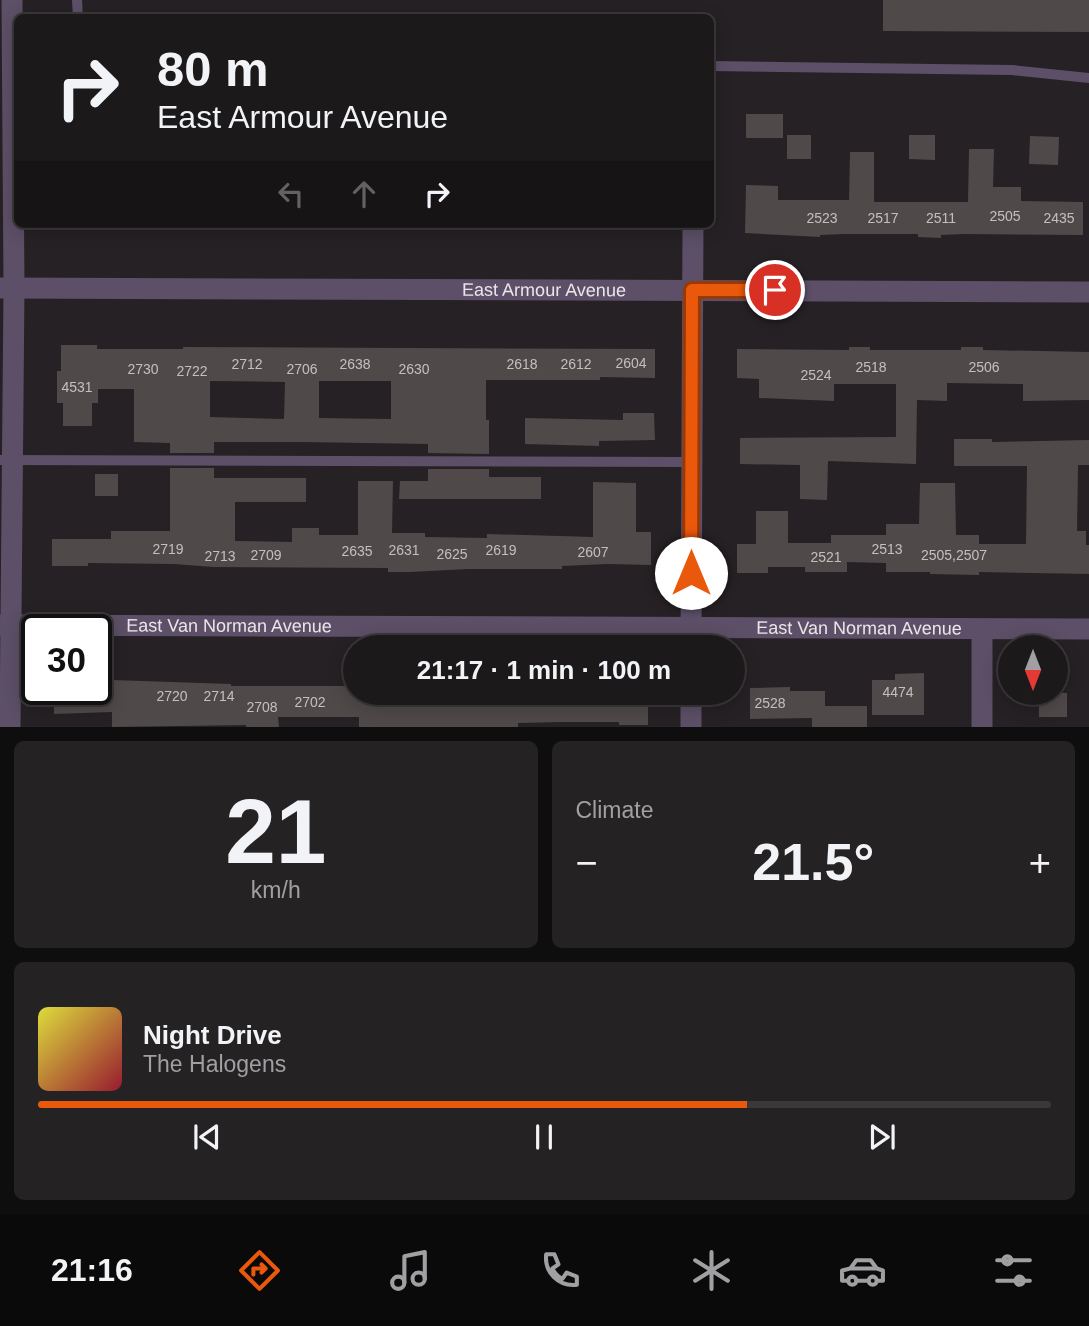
<!DOCTYPE html>
<html lang="en">
<head>
<meta charset="utf-8">
<style>
	:root { --surface:#1c191b; --page:#252224; --text:#f1f3f6; --muted:#a0a0a3; --line:#3a383a; --accent:#ea580c }
	body { margin:0; font-family:Arial,sans-serif; background:var(--page); color:var(--text); height:100vh; display:flex; flex-direction:column; font-size:26px; white-space:nowrap }
	* { box-sizing:border-box; margin:0 }
	p { font-size:23px; color:var(--muted) }
	.icon { flex:none; width:38px; height:38px; fill:none; stroke:currentColor; stroke-width:2; stroke-linecap:round; stroke-linejoin:round }
	.map { position:relative; height:727px; overflow:hidden }
	.sheet { display:flex; flex-direction:column; gap:14px; padding:14px; background:#0f0e0f; flex:1 }
	.sheet>* { flex:none }
	.banner { position:absolute; left:14px; top:14px; width:700px; height:214px; border-radius:10px; box-shadow:0 4px 18px #0003,0 0 0 2px var(--line); background:#1c191b; color:var(--text); overflow:hidden }
	.needle { width:46px; rotate:180deg }
	.fabs { position:absolute; left:998px; top:635px; display:grid; gap:14px }
	.fabs a { display:grid; place-items:center; width:70px; height:70px; border-radius:50%; background:var(--surface); box-shadow:0 4px 18px #0003,0 0 0 2px var(--line); font-size:35px }
	.speed { position:absolute; left:21px; top:614px; display:flex; gap:14px; font-size:35px; font-weight:700; text-align:center }
	.speed>* { display:grid; place-content:center; width:91px; height:91px; border-radius:50%; background:var(--surface); box-shadow:0 4px 18px #0003,0 0 0 2px var(--line); line-height:1 }
	.speed .limit { border:4px solid #111; border-radius:10px; background:#fff; color:#111 }
	.pin { position:absolute; display:grid; place-items:center; width:60px; height:60px; color:#fff; margin:-30px; border:4px solid #fff; border-radius:50%; box-shadow:0 2px 7px #0007 }
	.me { position:absolute; width:77px; margin:-38px; rotate:0deg; stroke-linejoin:round; filter:drop-shadow(0 0 5px #0008) }
	.turn { display:flex; align-items:center; gap:24px; height:147px; padding:0 28px; font-size:32px }
	.turn .icon { width:91px; height:91px; stroke-width:2.5 }
	.turn b { display:block; font-size:49px; line-height:60px }
	.lanes { display:flex; align-items:center; height:66px; padding:0 28px; background:#0003; justify-content:center; gap:35px; direction:ltr }
	.lanes .off { opacity:.35 }
	.big { font-size:52px; font-weight:700; line-height:1.1 }
	.sheet .tile { flex:1; display:flex; flex-direction:column; justify-content:center; gap:10px; min-width:0; padding:0 24px; border-radius:10px; background:var(--page) }
	.sheet .dial { align-items:center; gap:0 }
	.dial b { font-size:91px; line-height:1 }
	.song { display:flex; align-items:center; gap:21px }
	.cover { width:84px; height:84px; border-radius:10px; background:linear-gradient(135deg,hsl(60 70% 55%),hsl(350 70% 35%)) }
	.played { height:7px; border-radius:4px; background:linear-gradient(90deg,var(--accent) 70%,var(--line) 70%) }
	.keys { display:flex; justify-content:space-around; direction:ltr }
	.heat { display:flex; justify-content:space-between; align-items:center; font-size:38px; direction:ltr }
	.sheet .tiles { flex:1; display:grid; gap:14px; grid-template-columns:1fr 1fr }
	.tile:last-child { grid-column:span 2 }
	.trip { position:absolute; left:343px; top:635px; width:402px; height:70px; border-radius:35px; background:var(--surface); box-shadow:0 4px 18px #0003,0 0 0 2px var(--line); font-weight:700; line-height:70px; text-align:center }
	.menu { display:flex; height:112px; justify-content:space-around; align-items:center; background:#0b0a0b; color:var(--muted) }
	.menu .icon { width:49px; height:49px }
	.menu .current { color:var(--accent) }
	.menu b { font-size:32px; color:var(--text) }
	.map>svg:first-child { display:block }
</style>
</head>
<body>
<div class="map">
<svg width="1089" height="728" viewBox="0 0 1089 728">
	<rect width="100%" height="100%" fill="#262124"/>
	<!-- building -->
	<g fill="#504949" fill-rule="evenodd">
		<polygon points="883,0 1089,0 1089,32 883,31"/>
		<rect x="746" y="114" width="37" height="24"/>
		<rect x="787" y="135" width="24" height="24"/>
		<polygon points="909,135 935,135 935,160 909,159"/>
		<polygon points="1030,136 1059,137 1058,165 1029,164"/>
		<polygon points="969,149 994,149 993,187 1021,187 1021,201 1083,202 1083,235 964,234 941,235 941,238 918,237 918,234 845,234 820,235 820,237 745,233 746,185 778,186 778,200 849,200 850,152 874,152 874,202 968,202"/>
		<path d="M61 345H97V349H183V347L655 349V378L600 377V380H486V420H489V454L428 453V444L303 442H214V453H170V443L134 442V389H98V403H92V426H63V403H57V371H61ZM210 381 285 382 284 419 210 417ZM319 381H391V419L319 418Z"/>
		<polygon points="849,347 870,347 870,350 961,350 961,347 983,347 983,350 1089,352 1089,400 1023,401 1023,384 947,383 947,401 917,400 916,464 828,461 827,500 800,499 800,465 740,464 740,438 896,437 896,384 834,384 834,401 759,398 759,379 737,378 737,349 849,350"/>
		<polygon points="623,413 654,413 655,440 599,441 599,446 525,444 525,418 623,420"/>
		<polygon points="954,439 992,439 992,442 1089,440 1089,465 1078,465 1077,531 1086,531 1086,545 1089,545 1089,574 979,572 979,575 930,574 930,572 886,572 886,563 847,562 847,572 805,572 805,567 768,567 768,573 737,573 737,544 756,544 756,511 788,511 788,543 831,543 831,535 886,535 886,524 919,524 920,483 955,483 956,535 979,535 979,544 1026,544 1027,466 954,466"/>
		<polygon points="170,468 214,468 214,478 306,478 306,502 235,502 235,541 292,542 292,528 319,528 319,535 358,535 358,481 393,481 392,533 425,533 425,537 487,538 487,534 593,537 593,482 636,483 636,532 651,532 651,565 608,564 562,566 562,569 468,569 410,572 388,572 388,568 213,567 174,564 88,563 88,566 52,566 52,539 111,539 111,531 170,531"/>
		<polygon points="428,469 489,469 489,477 541,477 541,499 399,499 400,481 428,481"/>
		<rect x="95" y="474" width="23" height="22"/>
		<polygon points="924,673 924,715 872,715 872,680 895,680 895,674"/>
		<polygon points="112,680 231,684 231,686 355,686 355,693 648,693 648,725 619,725 619,722 562,722 518,723 518,727 359,727 359,717 278,717 279,727 246,727 246,725 112,727 112,712 54,714 54,690 112,690"/>
		<polygon points="790,687 790,691 825,691 825,706 867,706 867,727 812,727 812,718 750,719 750,688"/>
		<rect x="1039" y="693" width="28" height="24"/>
	</g>
	<g fill="none" stroke-linecap="round" stroke-linejoin="round">
		<!-- service -->
		<g stroke="#5c4f67" stroke-width="10">
			<polyline points="77,0 78,18"/>
			<polyline points="710,66 1012,70 1089,78"/>
			<polyline points="0,460 692,462"/>
		</g>
		<!-- minor -->
		<g stroke="#5c4f67" stroke-width="21">
			<path id="s1" d="M0 288 1089 292"/>
			<path id="s2" d="M0 625 1089 629"/>
			<polyline points="691,648 693,224"/>
			<polyline points="10,728 14,288 12,0"/>
			<polyline points="691,728 691,693"/>
			<polyline points="982,728 982,629"/>
		</g>
	</g>
	<g fill="none" stroke-linecap="round" stroke-linejoin="round">
		<!-- route casing -->
		<g stroke="#983908" stroke-width="18">
			<polyline id="route" points="691,573 692,290 775,290"/>
		</g>
		<!-- route -->
		<use href="#route" stroke="#ea580c" stroke-width="12"/>
	</g>
	<g text-anchor="middle" stroke-width="5" stroke-linejoin="round" paint-order="stroke">
		<!-- number labels -->
		<g font-size="14" fill="#c3bfc0">
			<text x="1005" y="221">2505</text>
			<text x="822" y="223">2523</text>
			<text x="883" y="223">2517</text>
			<text x="941" y="223">2511</text>
			<text x="1059" y="223">2435</text>
			<text x="631" y="368">2604</text>
			<text x="247" y="369">2712</text>
			<text x="355" y="369">2638</text>
			<text x="522" y="369">2618</text>
			<text x="576" y="369">2612</text>
			<text x="871" y="372">2518</text>
			<text x="984" y="372">2506</text>
			<text x="143" y="374">2730</text>
			<text x="302" y="374">2706</text>
			<text x="414" y="374">2630</text>
			<text x="192" y="376">2722</text>
			<text x="816" y="380">2524</text>
			<text x="77" y="392">4531</text>
			<text x="168" y="554">2719</text>
			<text x="887" y="554">2513</text>
			<text x="404" y="555">2631</text>
			<text x="501" y="555">2619</text>
			<text x="357" y="556">2635</text>
			<text x="593" y="557">2607</text>
			<text x="452" y="559">2625</text>
			<text x="266" y="560">2709</text>
			<text x="954" y="560">2505,2507</text>
			<text x="220" y="561">2713</text>
			<text x="826" y="562">2521</text>
			<text x="898" y="697">4474</text>
			<text x="172" y="701">2720</text>
			<text x="219" y="701">2714</text>
			<text x="310" y="707">2702</text>
			<text x="770" y="708">2528</text>
			<text x="262" y="712">2708</text>
		</g>
		<!-- street labels -->
		<g font-size="18" fill="#e9e6e8" stroke="#1c181a">
			<text dy="6" stroke="none"><textPath href="#s1" startOffset="544">East Armour Avenue</textPath></text>
			<text dy="6" stroke="none"><textPath href="#s2" startOffset="229">East Van Norman Avenue</textPath></text>
			<text dy="6" stroke="none"><textPath href="#s2" startOffset="859">East Van Norman Avenue</textPath></text>
		</g>
	</g>
</svg>
<div class="fabs">
<a><svg class="needle" viewBox="-14 -14 28 28"><path d="M0-13l5 13h-10z" fill="#e53935"/><path d="M0 13l5-13h-10z" fill="#a0a0a3"/></svg></a>
</div>
<div class="speed"><div class="limit">30</div></div>
<div class="pin" style="left:775px;top:290px;background:#d93025"><svg class="icon" aria-label="arrive" viewBox="0 0 24 24"><path d="M6 21V4h12l-3 4 3 4H6"/></svg></div>
<svg class="me" style="left:691px;top:573px" viewBox="-20 -20 40 40"><circle r="19" fill="#fff"/><path d="M0-13L10 11 0 6-10 11z" fill="#ea580c"/></svg>
<div class="trip">21:17 · 1 min · 100 m</div>
<div class="banner">
<div class="turn"><svg class="icon" aria-label="right" viewBox="0 0 24 24"><path d="M7 20v-9h11M14 6l5 5-5 5"/></svg><div><b>80 m</b>East Armour Avenue</div></div>
<div class="lanes"><svg class="icon off" aria-label="left" viewBox="0 0 24 24"><path d="M17 20v-9H6M10 6l-5 5 5 5"/></svg><svg class="icon off" aria-label="ahead" viewBox="0 0 24 24"><path d="M12 20V5M6 11l6-6 6 6"/></svg><svg class="icon" aria-label="right" viewBox="0 0 24 24"><path d="M7 20v-9h11M14 6l5 5-5 5"/></svg></div>
</div>
</div>
<section class="sheet">
<div class="tiles">
<div class="tile dial"><b>21</b><p>km/h</p></div>
<div class="tile"><p>Climate</p>
<div class="heat"><a>−</a><b class="big">21.5°</b><a>+</a></div>
</div>
<div class="tile">
<div class="song"><i class="cover"></i><div><b>Night Drive</b><p>The Halogens</p></div></div>
<div class="played"></div>
<div class="keys"><svg class="icon" aria-label="previous" viewBox="0 0 24 24"><path d="M18 5L8 12l10 7zM5 5v14"/></svg><svg class="icon" aria-label="pause" viewBox="0 0 24 24"><path d="M8 5v14M16 5v14"/></svg><svg class="icon" aria-label="next" viewBox="0 0 24 24"><path d="M6 5l10 7-10 7zM19 5v14"/></svg></div>
</div>
</div>
</section>
<nav class="menu">
<b>21:16</b>
<svg class="icon current" aria-label="directions" viewBox="0 0 24 24"><path d="M12 3l9 9-9 9-9-9zM9 14v-3h6M13 9l2 2-2 2"/></svg>
<svg class="icon" aria-label="music" viewBox="0 0 24 24"><path d="M9 18V5l10-2v13"/><circle cx="6" cy="18" r="3"/><circle cx="16" cy="16" r="3"/></svg>
<svg class="icon" aria-label="phone" viewBox="0 0 24 24"><path d="M5 4h4l2 5-3 2q2 4 5 5l2-3 5 2v4C11 20 4 13 5 4z"/></svg>
<svg class="icon" aria-label="climate" viewBox="0 0 24 24"><path d="M12 3v18M4 7l16 10M4 17L20 7"/></svg>
<svg class="icon" aria-label="car" viewBox="0 0 24 24"><path d="M5 17H2v-5l4-1 3-4h7l3 4 3 1v5h-3M9 17h6M6 11h13"/><circle cx="7" cy="17" r="2"/><circle cx="17" cy="17" r="2"/></svg>
<svg class="icon" aria-label="filters" viewBox="0 0 24 24"><path d="M4 7h16M4 17h16"/><circle cx="9" cy="7" r="2"/><circle cx="15" cy="17" r="2"/></svg>
</nav>
</body>
</html>
